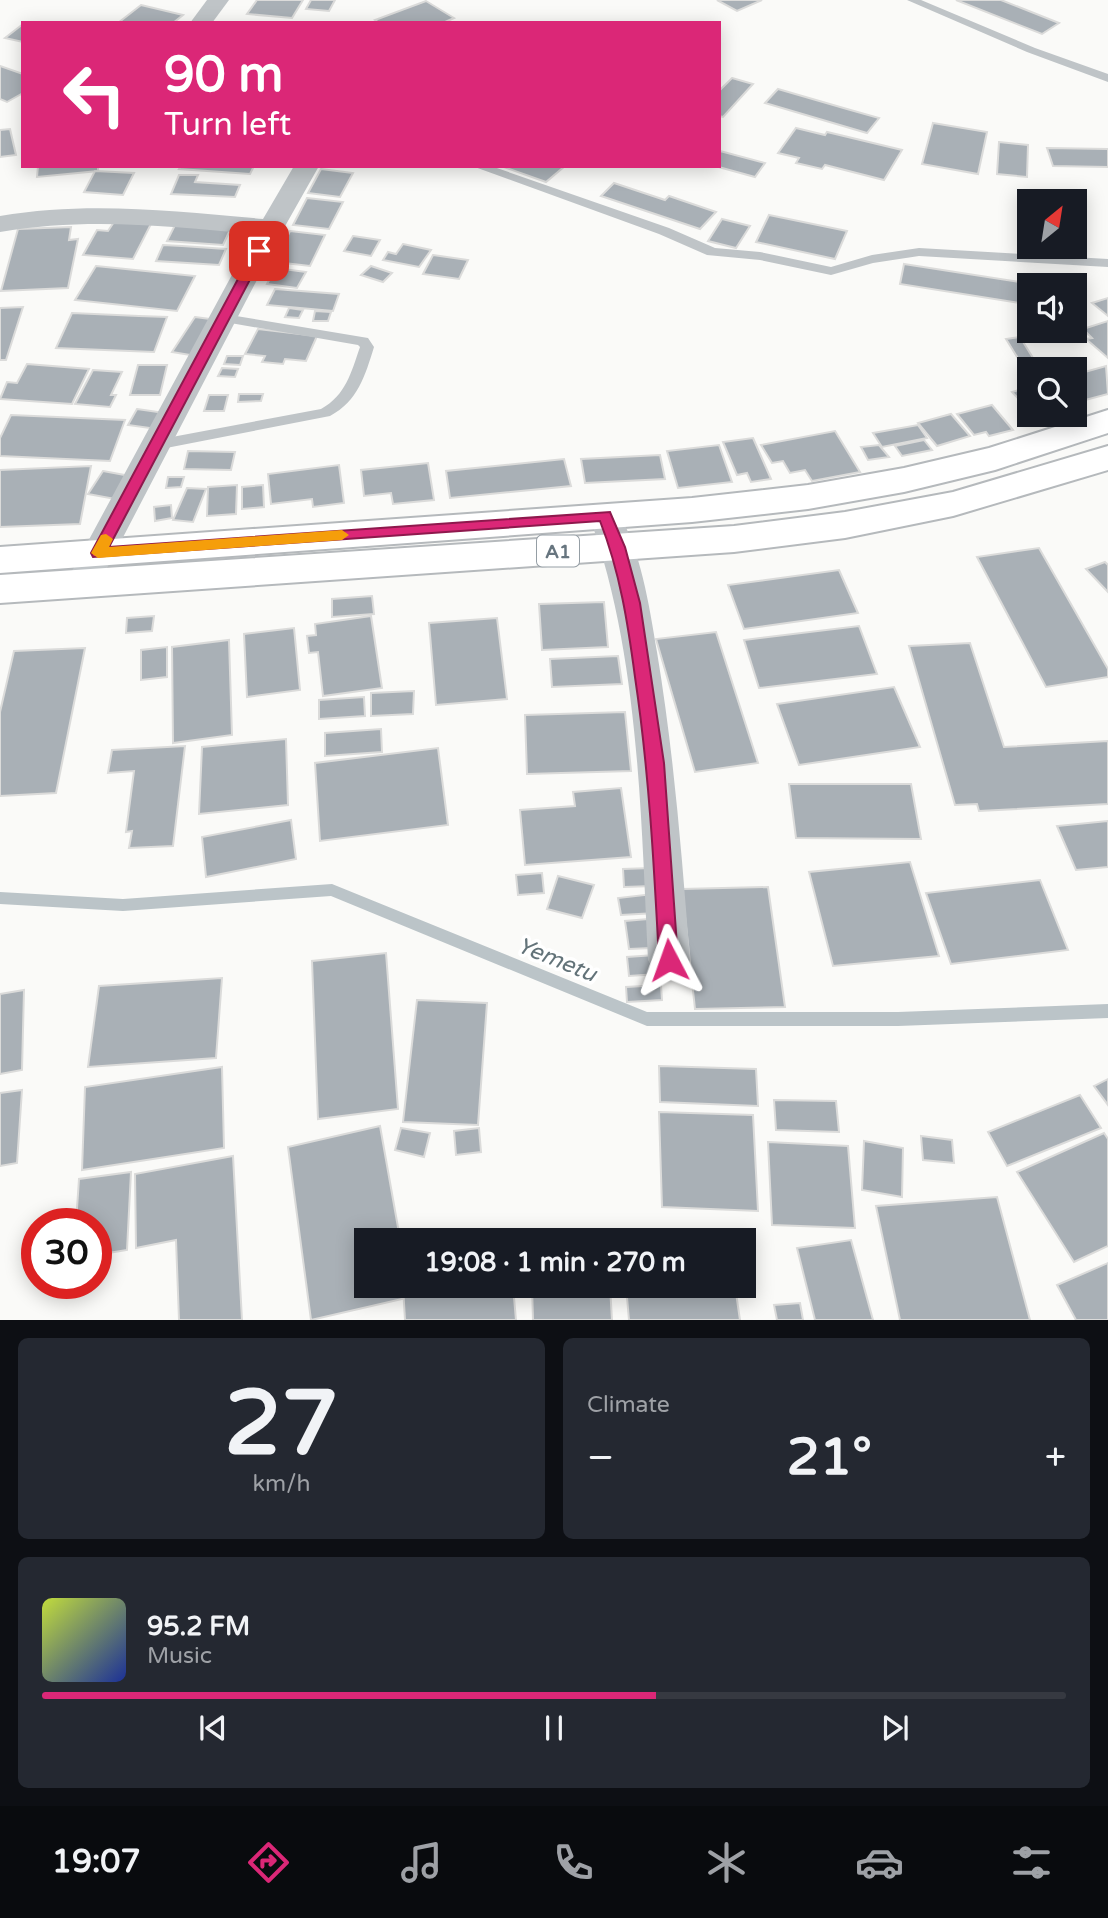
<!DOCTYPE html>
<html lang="en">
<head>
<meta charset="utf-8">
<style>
	:root { --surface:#171b24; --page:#242831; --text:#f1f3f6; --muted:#9ea1a6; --line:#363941; --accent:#db2777 }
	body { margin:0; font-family:"Varela Round",sans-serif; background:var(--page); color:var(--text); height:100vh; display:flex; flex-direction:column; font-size:26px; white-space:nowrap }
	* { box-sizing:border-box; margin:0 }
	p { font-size:23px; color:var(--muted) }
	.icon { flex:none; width:38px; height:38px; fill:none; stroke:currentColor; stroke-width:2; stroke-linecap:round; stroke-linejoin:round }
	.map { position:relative; height:1320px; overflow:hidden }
	.side { display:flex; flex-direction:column; gap:18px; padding:18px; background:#0d0f14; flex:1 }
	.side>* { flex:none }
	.banner { position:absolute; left:21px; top:21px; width:700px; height:147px; border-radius:0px; box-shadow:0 4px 18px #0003; background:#db2777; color:#fff; overflow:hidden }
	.needle { width:46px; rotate:30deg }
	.buttons { position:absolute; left:1017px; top:189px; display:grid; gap:14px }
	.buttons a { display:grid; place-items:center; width:70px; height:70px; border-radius:0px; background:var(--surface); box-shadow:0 4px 18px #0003; font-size:35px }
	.speed { position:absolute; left:21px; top:1208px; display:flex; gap:14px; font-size:35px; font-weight:700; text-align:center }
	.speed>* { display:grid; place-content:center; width:91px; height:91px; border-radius:50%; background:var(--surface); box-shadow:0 4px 18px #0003; line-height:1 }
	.speed .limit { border:10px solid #d22; background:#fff; color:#111 }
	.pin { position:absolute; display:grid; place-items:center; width:60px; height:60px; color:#fff; margin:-30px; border-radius:14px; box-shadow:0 4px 10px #0006 }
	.me { position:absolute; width:77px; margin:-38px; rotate:356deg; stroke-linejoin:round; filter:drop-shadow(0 0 5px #0008) }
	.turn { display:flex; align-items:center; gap:24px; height:147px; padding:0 28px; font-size:32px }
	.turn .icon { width:91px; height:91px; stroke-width:2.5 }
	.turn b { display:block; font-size:49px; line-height:60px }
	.big { font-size:52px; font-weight:800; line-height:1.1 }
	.side .tile { flex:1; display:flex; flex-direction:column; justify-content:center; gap:10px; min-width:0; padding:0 24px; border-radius:10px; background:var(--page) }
	.side .dial { align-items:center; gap:0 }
	.dial b { font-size:91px; line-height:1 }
	.song { display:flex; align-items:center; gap:21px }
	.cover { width:84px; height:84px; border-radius:10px; background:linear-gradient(135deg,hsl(70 70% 55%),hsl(230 70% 35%)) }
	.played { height:7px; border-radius:4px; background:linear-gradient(90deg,var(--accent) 60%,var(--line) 60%) }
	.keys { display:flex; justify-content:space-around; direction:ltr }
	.heat { display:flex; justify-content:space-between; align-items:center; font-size:38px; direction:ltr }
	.side .tiles { flex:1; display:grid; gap:18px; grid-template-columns:1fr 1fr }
	.tile:last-child { grid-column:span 2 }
	.trip { position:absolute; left:354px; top:1228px; width:402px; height:70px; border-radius:0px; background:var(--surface); box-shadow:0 4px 18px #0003; font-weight:800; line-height:70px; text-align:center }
	.dock { display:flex; height:112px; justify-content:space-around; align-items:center; background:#090b0e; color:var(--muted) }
	.dock .icon { width:49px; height:49px }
	.dock .selected { color:var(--accent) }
	.dock b { font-size:32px; color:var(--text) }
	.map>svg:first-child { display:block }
</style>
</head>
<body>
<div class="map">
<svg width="1108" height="1320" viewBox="0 0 1108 1320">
	<rect width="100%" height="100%" fill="#fafaf8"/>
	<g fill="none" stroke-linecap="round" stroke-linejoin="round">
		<!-- stream -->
		<polygon fill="#bbc4c8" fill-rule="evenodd" points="332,884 647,1012 898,1012 1108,1004 1108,1018 898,1026 647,1026 331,896 123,911 0,904 0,892 123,899"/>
	</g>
	<!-- building -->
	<g fill="#a9b0b6" stroke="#dbdbda" stroke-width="2">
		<polygon points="257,0 303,0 292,18 247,14"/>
		<polygon points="311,0 335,0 329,11 306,9"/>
		<polygon points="717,0 762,0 737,11"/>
		<polygon points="956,0 1001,0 1059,23 1042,34"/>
		<polygon points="426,1 454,18 443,23 379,23 375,20"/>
		<polygon points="141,5 183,15 173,23 118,23"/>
		<polygon points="23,24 23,42 5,38"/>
		<polygon points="0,66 23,74 23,93 7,102 0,99"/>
		<polygon points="732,78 753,84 723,117 719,116 719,91"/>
		<polygon points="778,89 847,109 879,118 867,133 765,103"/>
		<polygon points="933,123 987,132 978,174 922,164"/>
		<polygon points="796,128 825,135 827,132 902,150 884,180 825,165 822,169 796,163 799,158 778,153"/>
		<polygon points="10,129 16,155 0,157 0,130"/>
		<polygon points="999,142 1028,145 1027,177 997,174"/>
		<polygon points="1047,148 1108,149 1108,167 1053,166"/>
		<polygon points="720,151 765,163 755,177 715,166 719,166"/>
		<polygon points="38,166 98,166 98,171 37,177"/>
		<polygon points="181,166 254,166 250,174 179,169"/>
		<polygon points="501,166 565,166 546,182"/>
		<polygon points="321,169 353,173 340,197 308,193"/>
		<polygon points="95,171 134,173 123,195 84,192"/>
		<polygon points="179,175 198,175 195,182 240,185 235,197 171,194"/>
		<polygon points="614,183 665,200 669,196 716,212 700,229 601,196"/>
		<polygon points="307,198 343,202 329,229 293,225"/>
		<polygon points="769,215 847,231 835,259 756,242"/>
		<polygon points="722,219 750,226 736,248 708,241"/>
		<polygon points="114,222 151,224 133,259 83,255 97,230 108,231"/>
		<polygon points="175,225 230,230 223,245 167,241"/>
		<polygon points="71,227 69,240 78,239 68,288 1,291 18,229"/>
		<polygon points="290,231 325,235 310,266 275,262"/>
		<polygon points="353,236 380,240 371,256 344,251"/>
		<polygon points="403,244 431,250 419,267 383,260 388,252 396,254"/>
		<polygon points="163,245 182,246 226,249 219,265 156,261"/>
		<polygon points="433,255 468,260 459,279 423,274"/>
		<polygon points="904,264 1039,285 1029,285 1029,314 1018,313 1019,303 900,284"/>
		<polygon points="96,266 175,274 195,276 177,311 75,300"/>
		<polygon points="371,266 392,273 383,282 361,275"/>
		<polygon points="276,268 306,272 297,288 267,284"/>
		<polygon points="275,289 339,294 333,311 267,305"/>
		<polygon points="1108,298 1108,316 1092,303"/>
		<polygon points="23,307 6,360 0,360 0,308"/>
		<polygon points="289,308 303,310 299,318 285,317"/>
		<polygon points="315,311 331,312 328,321 313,321"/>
		<polygon points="72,313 139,316 167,317 154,352 56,348"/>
		<polygon points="195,317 218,320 196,356 172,352"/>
		<polygon points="1108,321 1108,358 1086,339 1092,338 1083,329"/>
		<polygon points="258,329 317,336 306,361 285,359 283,364 262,362 265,356 245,354"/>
		<polygon points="1020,337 1038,366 1024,368 1006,339"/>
		<polygon points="227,356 243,356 240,365 224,364"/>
		<polygon points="27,364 89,369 72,404 0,399 7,382 17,383"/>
		<polygon points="138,365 167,365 160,395 130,395"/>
		<polygon points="1106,366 1108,394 1074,403 1074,375"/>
		<polygon points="222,368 238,369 235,377 218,376"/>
		<polygon points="93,370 122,372 111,395 116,395 110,407 75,404"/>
		<polygon points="1029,387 1029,410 1012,392"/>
		<polygon points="239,394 263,394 261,401 238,402"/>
		<polygon points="209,395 228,395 224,411 204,411"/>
		<polygon points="992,405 1013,430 989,436 986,432 974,435 957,414"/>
		<polygon points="137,409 165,413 157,429 128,425"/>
		<polygon points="951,414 970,436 937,446 918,423"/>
		<polygon points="11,415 125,420 110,461 0,456 0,438"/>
		<polygon points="918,425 927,438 882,447 873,433"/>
		<polygon points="835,431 860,472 812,481 805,470 790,473 783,461 772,463 761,445"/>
		<polygon points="753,438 771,479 751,482 747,473 737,475 723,442"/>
		<polygon points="924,440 932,450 902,456 895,446"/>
		<polygon points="719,445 732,482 678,488 667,451"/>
		<polygon points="879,445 889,457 868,460 861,447"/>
		<polygon points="188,451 235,452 231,470 184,469"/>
		<polygon points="660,455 665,479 585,483 581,459"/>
		<polygon points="564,459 571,486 450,498 446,471"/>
		<polygon points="428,463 434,500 393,504 391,493 364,496 361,470"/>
		<polygon points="339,465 344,503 313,507 312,499 271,504 268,474"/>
		<polygon points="91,466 80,524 0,527 0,470"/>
		<polygon points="103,471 130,476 115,499 88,494"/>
		<polygon points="168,477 184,477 181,487 166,488"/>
		<polygon points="237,485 236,514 207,516 208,487"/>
		<polygon points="263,485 264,507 242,509 242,487"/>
		<polygon points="187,488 206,489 193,522 173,520"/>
		<polygon points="171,505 172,518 155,521 154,507"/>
		<polygon points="1039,548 1108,669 1108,677 1046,687 977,557"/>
		<polygon points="1105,562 1108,565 1108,592 1086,569"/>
		<polygon points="839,570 858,613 744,629 728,585"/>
		<polygon points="372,596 374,614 332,617 332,599"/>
		<polygon points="604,602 608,647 542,650 539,604"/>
		<polygon points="154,616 152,631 126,633 127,618"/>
		<polygon points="371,616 382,688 323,696 318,652 309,653 307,636 316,635 315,624"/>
		<polygon points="497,618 507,699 436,705 429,623"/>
		<polygon points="859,626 877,674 759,688 744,640"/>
		<polygon points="294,628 300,690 247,697 244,634"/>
		<polygon points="716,632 758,763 695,772 656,639"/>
		<polygon points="229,640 232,735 173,743 172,647"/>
		<polygon points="970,643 1004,747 1108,741 1108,804 979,811 977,804 955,805 909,646"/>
		<polygon points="167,647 167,677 141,680 141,650"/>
		<polygon points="85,648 56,793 0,796 0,712 14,651"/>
		<polygon points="618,656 622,684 552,687 550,659"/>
		<polygon points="894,687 920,747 799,765 777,704"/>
		<polygon points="414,691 413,714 371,716 371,693"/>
		<polygon points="364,697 365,716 319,719 319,700"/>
		<polygon points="625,712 631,771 527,774 525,715"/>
		<polygon points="381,729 382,752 325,756 325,733"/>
		<polygon points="286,739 288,805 199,814 202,747"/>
		<polygon points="185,746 173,846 129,848 132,831 126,832 134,771 108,773 112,750"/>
		<polygon points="438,748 448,825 320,841 315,763"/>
		<polygon points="789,784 911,784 921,839 796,838"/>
		<polygon points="621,788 631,857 525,865 520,810 575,806 573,792"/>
		<polygon points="291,820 296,859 206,877 202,837"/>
		<polygon points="1108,821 1108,867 1076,870 1057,826"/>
		<polygon points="910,862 939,956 833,966 809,872"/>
		<polygon points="651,868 653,886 624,887 623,869"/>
		<polygon points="542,873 544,893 518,895 516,875"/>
		<polygon points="558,876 594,885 582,918 547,909"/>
		<polygon points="1040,880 1068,950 951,964 926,893"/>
		<polygon points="768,887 785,1007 695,1009 682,889"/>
		<polygon points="653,894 656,913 621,915 618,898"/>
		<polygon points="648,919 652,948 629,949 625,921"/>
		<polygon points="386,953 398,1109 318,1119 312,961"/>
		<polygon points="655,955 658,974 629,976 627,957"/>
		<polygon points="222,978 216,1058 88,1067 99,986"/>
		<polygon points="661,985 662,1000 627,1002 626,987"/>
		<polygon points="24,990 22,1070 0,1074 0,994"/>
		<polygon points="417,1000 487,1003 478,1125 403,1122"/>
		<polygon points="659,1066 756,1069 758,1106 660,1102"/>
		<polygon points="222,1067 224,1148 82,1170 85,1087"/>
		<polygon points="1108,1079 1108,1105 1094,1086"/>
		<polygon points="22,1090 17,1163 0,1166 0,1093"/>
		<polygon points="1080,1095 1101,1128 1007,1166 988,1132"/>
		<polygon points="774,1100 836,1101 839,1132 776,1130"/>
		<polygon points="659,1112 753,1115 758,1211 662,1207"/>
		<polygon points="380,1126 399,1233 391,1234 392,1241 366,1241 366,1286 400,1286 402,1299 311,1320 288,1147"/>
		<polygon points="401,1128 430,1133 424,1157 395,1150"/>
		<polygon points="479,1128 481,1152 456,1155 454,1131"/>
		<polygon points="1104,1133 1108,1139 1108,1246 1074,1262 1017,1172"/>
		<polygon points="921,1136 952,1140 954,1163 923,1160"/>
		<polygon points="864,1141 903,1148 902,1197 862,1190"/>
		<polygon points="768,1142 848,1146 855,1228 772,1225"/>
		<polygon points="233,1156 242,1320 179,1320 176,1240 136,1248 135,1174"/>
		<polygon points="131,1172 127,1250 96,1255 96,1223 76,1223 79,1179"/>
		<polygon points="997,1197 1030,1320 900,1320 876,1206"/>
		<polygon points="851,1240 873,1320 815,1320 797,1248"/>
		<polygon points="1108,1263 1108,1320 1076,1320 1057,1285"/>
		<polygon points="403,1286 513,1286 516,1320 405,1320"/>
		<polygon points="532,1286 610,1286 612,1320 533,1320"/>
		<polygon points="626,1286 735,1286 740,1320 629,1320"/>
		<polygon points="800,1303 803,1320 777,1320 774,1305"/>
	</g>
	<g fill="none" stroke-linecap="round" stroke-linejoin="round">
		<!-- highway casing -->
		<g stroke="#b5b9bc" stroke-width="4">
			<g id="highway">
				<polygon points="1108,410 1108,433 995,470 904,492 808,509 692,522 0,573 0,547 692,498 808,485 904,468 989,448"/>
				<polygon points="1108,446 1108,470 953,516 845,538 734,552 0,603 0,575 734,526 845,512 953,492"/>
			</g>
		</g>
		<!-- lane -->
		<g fill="#bfc4c7" fill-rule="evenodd">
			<polygon points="907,0 921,0 1035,48 1108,74 1108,82 1027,52"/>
			<polygon points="472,166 491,166 669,228 715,248 760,252 831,267 872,255 919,248 1108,259 1108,267 919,256 873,263 831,275 760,260 707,255 659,234"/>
			<path d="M224 314 368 338 374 347C365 376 358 401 330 416L156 450 151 449 148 445 156 440 321 409C346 395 351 373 360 347L358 345 219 321V315Z"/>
		</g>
		<!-- street -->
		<g fill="#bfc4c7" fill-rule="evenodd">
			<polygon points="207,0 229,0 212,23 190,23"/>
			<path d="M294 166H319L284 228 94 593 82 596 70 593 65 584 254 234C169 226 86 217 0 232V216C88 201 174 211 263 219Z"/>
			<path d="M605 505 616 508C641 550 649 604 657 652 674 754 682 857 690 960L683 973 669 978 655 973 648 960C641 817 639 651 589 516L594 508Z"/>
		</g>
		<!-- highway -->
		<use href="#highway" fill="#fff" fill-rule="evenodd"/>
	</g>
	<!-- route -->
	<path fill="#db2777" stroke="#8e194d" stroke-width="2" d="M259 247 265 251 109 547 610 512 625 547 640 603 664 763 678 960 675 966 669 968 662 966 659 960C654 865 649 771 635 677 628 624 620 572 600 521L93 557 91 553 253 251Z"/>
	<!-- slow -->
	<polygon fill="#f59e0b" points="342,530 349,535 342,540 98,558 91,553 101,535 106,534 113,539 109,547"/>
	<g text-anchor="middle" stroke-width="7" stroke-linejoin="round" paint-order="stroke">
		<!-- shield labels -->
		<rect fill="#fff" stroke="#959ea5" stroke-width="2" x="537" y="535.5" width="42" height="31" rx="5"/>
		<g font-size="19" font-weight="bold" fill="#67757f">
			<text x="558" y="558">A1</text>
		</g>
		<!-- water labels -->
		<g font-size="23" font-style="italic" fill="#637379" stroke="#fff">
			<text transform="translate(557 959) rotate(22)" y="8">Yemetu</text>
		</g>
	</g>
</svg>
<div class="buttons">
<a><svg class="needle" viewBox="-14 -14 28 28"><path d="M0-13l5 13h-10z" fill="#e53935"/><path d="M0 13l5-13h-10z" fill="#9ea1a6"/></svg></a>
<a><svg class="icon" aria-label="sound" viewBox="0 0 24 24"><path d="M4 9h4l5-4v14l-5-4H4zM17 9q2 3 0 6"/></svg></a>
<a><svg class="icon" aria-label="search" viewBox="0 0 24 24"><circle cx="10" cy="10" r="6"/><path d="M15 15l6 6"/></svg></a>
</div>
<div class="speed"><div class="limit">30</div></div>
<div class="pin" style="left:259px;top:251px;background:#d93025"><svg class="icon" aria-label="arrive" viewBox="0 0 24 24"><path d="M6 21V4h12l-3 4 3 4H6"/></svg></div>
<svg class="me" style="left:669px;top:960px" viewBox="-20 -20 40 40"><path d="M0-17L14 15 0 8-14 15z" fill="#db2777" stroke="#fff" stroke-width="4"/></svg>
<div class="trip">19:08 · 1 min · 270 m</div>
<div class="banner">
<div class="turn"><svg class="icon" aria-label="left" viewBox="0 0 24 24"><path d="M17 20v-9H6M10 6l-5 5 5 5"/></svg><div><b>90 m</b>Turn left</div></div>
</div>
</div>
<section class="side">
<div class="tiles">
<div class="tile dial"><b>27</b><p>km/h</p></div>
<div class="tile"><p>Climate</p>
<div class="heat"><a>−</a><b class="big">21°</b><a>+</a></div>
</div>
<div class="tile">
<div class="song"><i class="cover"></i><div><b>95.2 FM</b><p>Music</p></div></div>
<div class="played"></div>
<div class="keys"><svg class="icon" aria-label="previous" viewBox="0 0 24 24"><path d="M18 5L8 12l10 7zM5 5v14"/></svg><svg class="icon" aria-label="pause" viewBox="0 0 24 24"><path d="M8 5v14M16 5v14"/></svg><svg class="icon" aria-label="next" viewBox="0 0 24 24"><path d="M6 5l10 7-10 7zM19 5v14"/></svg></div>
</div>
</div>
</section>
<nav class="dock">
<b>19:07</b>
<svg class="icon selected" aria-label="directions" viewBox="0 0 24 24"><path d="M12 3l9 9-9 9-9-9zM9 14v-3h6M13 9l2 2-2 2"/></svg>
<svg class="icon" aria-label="music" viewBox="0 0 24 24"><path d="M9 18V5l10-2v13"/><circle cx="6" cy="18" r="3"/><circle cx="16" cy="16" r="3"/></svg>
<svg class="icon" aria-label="phone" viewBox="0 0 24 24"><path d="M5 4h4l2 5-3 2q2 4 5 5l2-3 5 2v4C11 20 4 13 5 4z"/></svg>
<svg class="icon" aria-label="climate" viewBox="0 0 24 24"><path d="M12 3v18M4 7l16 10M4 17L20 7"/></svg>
<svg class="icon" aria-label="car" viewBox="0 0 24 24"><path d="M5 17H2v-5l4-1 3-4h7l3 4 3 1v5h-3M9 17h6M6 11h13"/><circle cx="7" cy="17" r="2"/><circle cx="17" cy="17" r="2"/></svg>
<svg class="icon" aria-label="filters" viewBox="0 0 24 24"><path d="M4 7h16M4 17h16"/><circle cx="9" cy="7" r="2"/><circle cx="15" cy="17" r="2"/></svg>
</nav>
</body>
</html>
